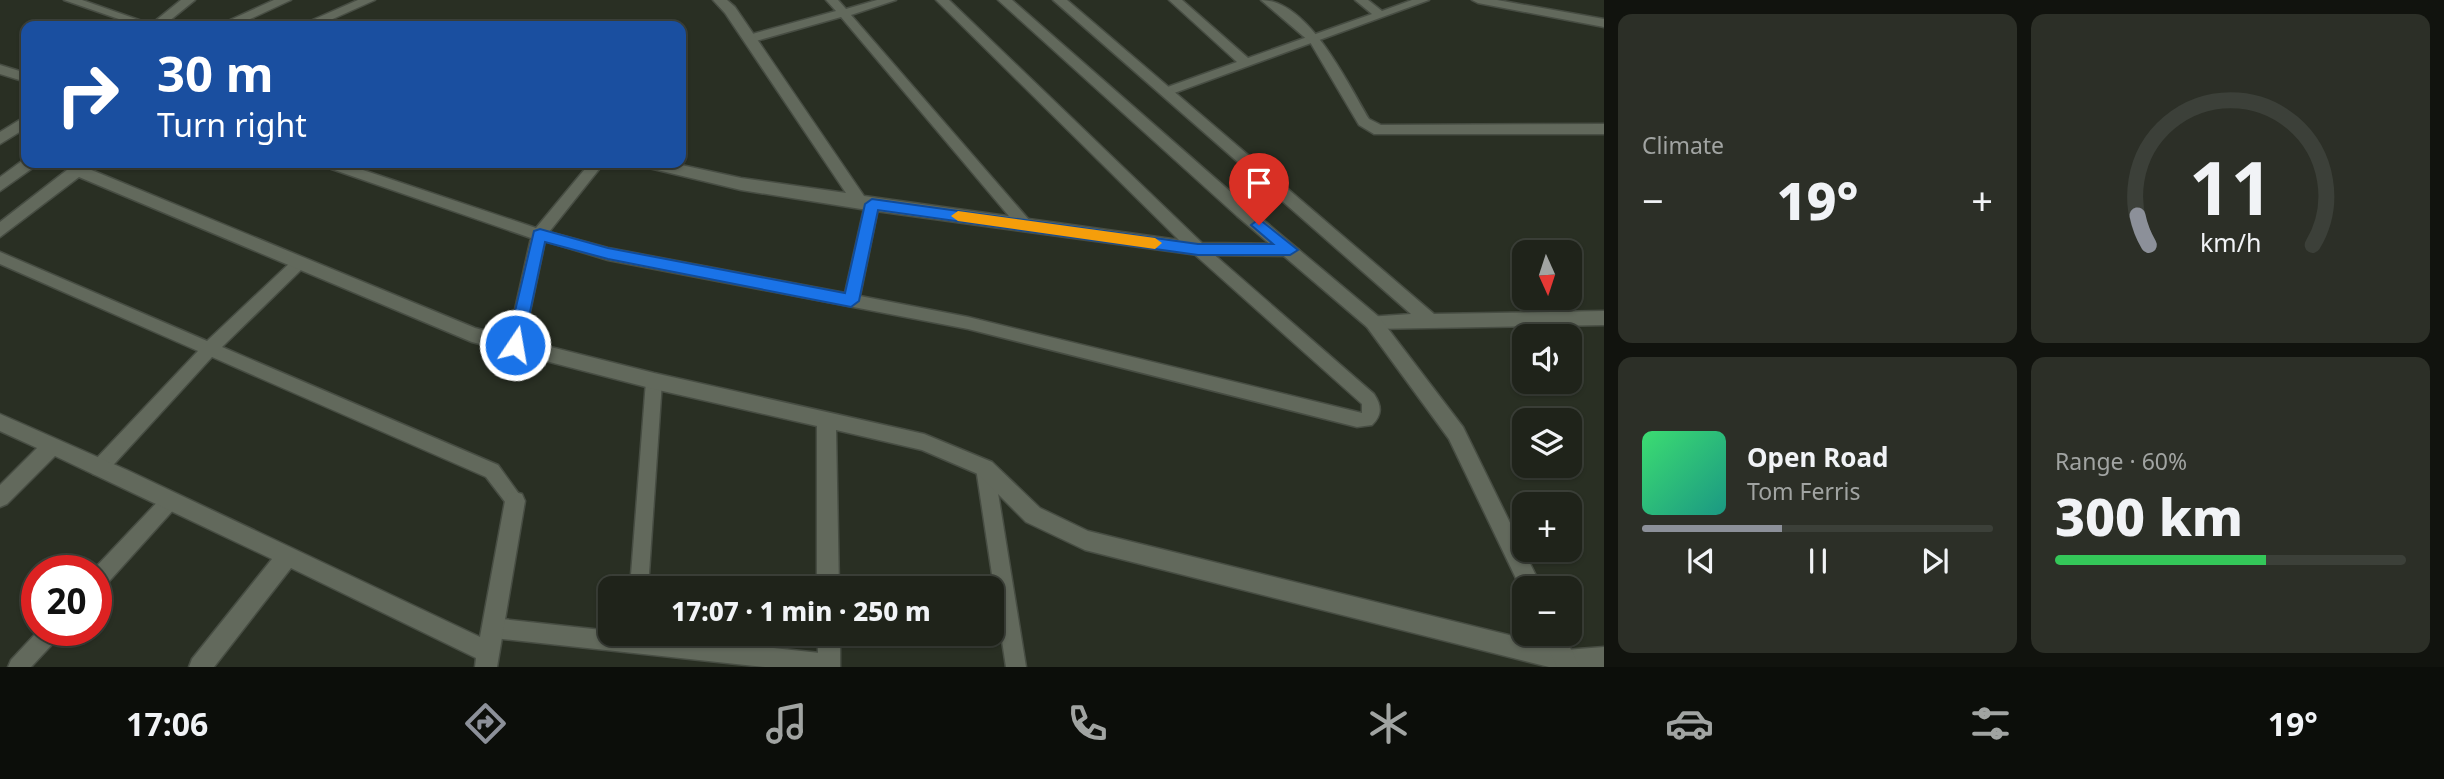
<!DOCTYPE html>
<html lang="en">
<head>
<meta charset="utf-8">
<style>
	:root { --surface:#1f231a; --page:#2c2f27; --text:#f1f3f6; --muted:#a1a4a2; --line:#3c4039; --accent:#8c9099 }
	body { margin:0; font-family:"Noto Sans",sans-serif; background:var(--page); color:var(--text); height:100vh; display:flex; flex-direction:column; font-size:26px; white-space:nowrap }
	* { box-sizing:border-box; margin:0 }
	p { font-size:23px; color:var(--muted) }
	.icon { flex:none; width:38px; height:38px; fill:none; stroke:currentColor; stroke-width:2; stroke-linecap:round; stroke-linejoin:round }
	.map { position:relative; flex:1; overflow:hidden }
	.drawer { display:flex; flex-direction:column; gap:14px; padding:14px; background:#11130e; width:840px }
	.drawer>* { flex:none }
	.guide { position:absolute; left:21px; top:21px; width:665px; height:147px; border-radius:14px; box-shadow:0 2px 5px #0004,0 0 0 2px var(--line); background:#1a4fa0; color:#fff; overflow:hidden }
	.needle { width:46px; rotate:177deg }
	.tools { position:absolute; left:1512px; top:240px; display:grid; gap:14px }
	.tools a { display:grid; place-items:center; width:70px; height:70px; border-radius:14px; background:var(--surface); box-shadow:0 2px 5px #0004,0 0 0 2px var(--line); font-size:35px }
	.speed { position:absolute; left:21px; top:555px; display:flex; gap:14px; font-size:35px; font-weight:700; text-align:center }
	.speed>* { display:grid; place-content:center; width:91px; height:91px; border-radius:50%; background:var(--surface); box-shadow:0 2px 5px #0004,0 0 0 2px var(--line); line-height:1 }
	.speed .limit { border:10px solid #d22; background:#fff; color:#111 }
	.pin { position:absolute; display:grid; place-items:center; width:60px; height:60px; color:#fff; margin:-72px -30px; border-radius:50% 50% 50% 0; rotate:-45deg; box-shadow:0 0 7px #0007 }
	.pin .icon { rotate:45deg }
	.me { position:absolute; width:77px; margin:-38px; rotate:12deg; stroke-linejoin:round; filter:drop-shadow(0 0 5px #0008) }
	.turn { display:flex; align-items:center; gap:24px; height:147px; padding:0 21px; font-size:32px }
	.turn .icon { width:91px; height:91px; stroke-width:2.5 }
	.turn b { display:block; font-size:49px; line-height:60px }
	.big { font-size:52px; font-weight:800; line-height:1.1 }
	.drawer .widget { flex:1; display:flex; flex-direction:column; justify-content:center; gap:10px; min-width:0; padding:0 24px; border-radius:14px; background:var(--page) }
	.drawer .dial { align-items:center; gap:0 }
	.dial svg { height:182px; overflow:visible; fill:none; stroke:var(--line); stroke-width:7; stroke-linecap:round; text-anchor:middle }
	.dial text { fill:var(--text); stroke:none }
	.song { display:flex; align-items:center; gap:21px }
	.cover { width:84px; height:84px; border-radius:10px; background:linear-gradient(135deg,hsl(140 70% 55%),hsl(170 70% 35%)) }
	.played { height:7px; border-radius:4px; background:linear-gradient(90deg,var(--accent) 40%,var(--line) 40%) }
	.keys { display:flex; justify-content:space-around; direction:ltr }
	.heat { display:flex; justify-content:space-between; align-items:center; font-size:38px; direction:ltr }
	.charge { height:10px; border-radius:5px; background:linear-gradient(90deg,#34c759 60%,var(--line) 0) }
	.drawer .tiles { flex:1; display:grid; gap:14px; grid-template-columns:repeat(2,1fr) }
	.trip { position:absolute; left:598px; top:576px; width:406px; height:70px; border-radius:14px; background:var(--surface); box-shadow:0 2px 5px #0004,0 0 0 2px var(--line); font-weight:800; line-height:70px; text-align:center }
	.menu { display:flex; height:112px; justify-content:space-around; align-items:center; background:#0c0e0a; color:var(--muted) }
	.menu .icon { width:49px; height:49px }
	.menu .selected { color:var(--accent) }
	.menu b { font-size:32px; color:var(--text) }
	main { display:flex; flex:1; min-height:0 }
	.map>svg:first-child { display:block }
</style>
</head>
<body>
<main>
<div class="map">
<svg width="1604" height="667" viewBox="0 0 1604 667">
	<rect width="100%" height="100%" fill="#292f23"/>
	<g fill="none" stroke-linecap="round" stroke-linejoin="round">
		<!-- lane casing -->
		<g stroke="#474d43" stroke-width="3">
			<g id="lane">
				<polygon points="64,0 82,0 156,26 139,26"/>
				<polygon points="826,0 838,0 846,9 877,0 896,0 851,15 1030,221 1032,225 1030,229 1020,229 841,17 749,43 743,39 745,36 836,11"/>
				<polygon points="1169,0 1182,0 1248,58 1372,14 1355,0 1368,0 1382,11 1412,0 1429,0 1166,96 1160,92 1162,89 1237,62"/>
				<polygon points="1472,0 1497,0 1604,19 1604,27 1478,3"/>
				<path d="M321 163H342L536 228 590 163H604L549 232 608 248 845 293 865 204 872 199 879 204 860 296 968 317 1362 413V404L1193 253 1191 249 1193 245H1203L1374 394C1382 406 1382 415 1372 425L1357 427 968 329 608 260 545 241 523 345 521 350H509L507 345 531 238 323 166Z"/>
				<polygon points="0,252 207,341 293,260 303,260 305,264 303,268 222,347 498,465 524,501 521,507 515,509 509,507 486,477 212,357 105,474 99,476 93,474 90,468 93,462 198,351 0,264"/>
				<polygon points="654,374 660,376 662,381 648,588 630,588 646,381 648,376"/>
				<polygon points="985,460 991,462 994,468 1026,667 1006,667 976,468 979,462"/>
				<polygon points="170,493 176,495 179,501 176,507 103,588 96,590 96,570 93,570 164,495"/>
				<polygon points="493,618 611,631 611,634 646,634 829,654 836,657 839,664 838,667 765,667 493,638 486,635 483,628 486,621"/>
				<polygon points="39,630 62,630 59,637 31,667 8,667 11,660"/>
				<polygon points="1604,647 1604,667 1558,667 1555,660 1558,653 1565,650"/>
			</g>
		</g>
		<!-- street casing -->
		<g stroke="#474d43" stroke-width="3">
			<g id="street">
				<polygon points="181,0 195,0 163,26 149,26"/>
				<polygon points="358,0 375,0 317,26 299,26"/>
				<polygon points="713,0 727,0 735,7 864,196 1179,240 936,0 949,0 1202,243 1291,244 1299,250 1291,256 1198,255 861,209 741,190 645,167 643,163 672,163 741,178 846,193 725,13"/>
				<polygon points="1053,0 1067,0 1434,314 1604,311 1604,325 1373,329 1367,327 1364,322 1367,317 1411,314"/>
				<path d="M1261 0C1308 0 1347 82 1369 119L1381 125 1604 124V134H1374L1359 125 1310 42Z"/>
				<polygon points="0,65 26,73 26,82 0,74"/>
				<polygon points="26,116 26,128 0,144 0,132"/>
				<polygon points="76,163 92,163 89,169 475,328 654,373 924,434 992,462 1040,508 1088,531 1565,649 1573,652 1576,660 1573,667 1549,667 1085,550 1026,522 978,474 922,450 836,430 839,588 817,588 817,426 654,389 472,342 79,177 0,237 0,222"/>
				<polygon points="0,414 127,470 480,637 505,501 508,494 515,492 522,494 525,501 497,667 475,667 476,658 291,568 214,667 189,667 192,659 272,559 55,456 7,504 0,507 0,485 37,448 0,431"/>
				<rect x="818" y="634" width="22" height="33"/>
			</g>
		</g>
		<!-- secondary casing -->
		<g stroke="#474d43" stroke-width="3">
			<g id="secondary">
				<polygon points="274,0 291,0 235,26 217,26"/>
				<polygon points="998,0 1012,0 1249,208 1379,317 1463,427 1542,588 1524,588 1524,595 1449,439 1367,327 1237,216"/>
				<polygon points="26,158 26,163 36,163 34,167 0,191 0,177"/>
				<polygon points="1541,634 1563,634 1580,667 1557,667"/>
			</g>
		</g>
		<!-- lane -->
		<use href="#lane" fill="#62695c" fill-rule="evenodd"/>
		<!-- street -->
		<use href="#street" fill="#62695c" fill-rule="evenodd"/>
		<!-- secondary -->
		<use href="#secondary" fill="#62695c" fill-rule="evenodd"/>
	</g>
	<!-- route -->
	<polygon fill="#1a73e8" stroke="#114b97" stroke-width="2" points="872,199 1198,244 1273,244 1251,225 1259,219 1298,250 1290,255 1198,255 878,210 859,301 851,307 608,259 545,242 523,345 521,350 509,350 507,345 534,231 540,229 608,248 845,293 865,204"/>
	<!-- slow -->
	<polygon fill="#f59e0b" points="958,211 1155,238 1162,243 1155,249 958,221 951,216"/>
</svg>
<div class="tools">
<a><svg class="needle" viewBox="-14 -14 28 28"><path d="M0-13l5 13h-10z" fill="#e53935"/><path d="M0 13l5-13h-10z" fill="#a1a4a2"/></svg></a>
<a><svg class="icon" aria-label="sound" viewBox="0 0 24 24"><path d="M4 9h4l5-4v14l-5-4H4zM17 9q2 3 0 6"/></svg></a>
<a><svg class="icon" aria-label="layers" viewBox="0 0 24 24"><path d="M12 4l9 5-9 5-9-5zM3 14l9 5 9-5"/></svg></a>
<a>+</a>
<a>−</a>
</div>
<div class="speed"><div class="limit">20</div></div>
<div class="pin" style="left:1259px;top:225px;background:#d93025"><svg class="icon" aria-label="arrive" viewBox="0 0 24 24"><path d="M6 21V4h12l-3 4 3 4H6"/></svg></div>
<svg class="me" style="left:515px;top:345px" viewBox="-20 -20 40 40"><circle r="17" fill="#1a73e8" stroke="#fff" stroke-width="3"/><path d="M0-11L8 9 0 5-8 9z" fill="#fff"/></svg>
<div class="trip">17:07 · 1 min · 250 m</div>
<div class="guide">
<div class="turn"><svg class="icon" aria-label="right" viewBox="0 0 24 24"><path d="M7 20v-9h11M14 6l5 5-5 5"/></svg><div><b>30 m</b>Turn right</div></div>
</div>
</div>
<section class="drawer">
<div class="tiles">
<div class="widget"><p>Climate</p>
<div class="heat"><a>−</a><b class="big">19°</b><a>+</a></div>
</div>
<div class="widget dial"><svg viewBox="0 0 100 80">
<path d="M14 69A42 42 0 1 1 86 69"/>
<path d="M14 69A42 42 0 0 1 9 56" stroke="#8c9099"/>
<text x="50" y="56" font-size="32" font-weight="700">11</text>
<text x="50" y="72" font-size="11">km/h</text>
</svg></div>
<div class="widget">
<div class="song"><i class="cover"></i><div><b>Open Road</b><p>Tom Ferris</p></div></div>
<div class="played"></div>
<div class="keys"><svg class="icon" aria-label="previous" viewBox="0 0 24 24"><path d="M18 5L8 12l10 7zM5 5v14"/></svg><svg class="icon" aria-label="pause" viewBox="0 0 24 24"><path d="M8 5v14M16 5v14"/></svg><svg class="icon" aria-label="next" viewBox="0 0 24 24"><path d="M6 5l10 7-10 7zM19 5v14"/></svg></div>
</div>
<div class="widget"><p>Range · 60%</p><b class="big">300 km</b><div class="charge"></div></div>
</div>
</section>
</main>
<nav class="menu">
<b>17:06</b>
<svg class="icon selected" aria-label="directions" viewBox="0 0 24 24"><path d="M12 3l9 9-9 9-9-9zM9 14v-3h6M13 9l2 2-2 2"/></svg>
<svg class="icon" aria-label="music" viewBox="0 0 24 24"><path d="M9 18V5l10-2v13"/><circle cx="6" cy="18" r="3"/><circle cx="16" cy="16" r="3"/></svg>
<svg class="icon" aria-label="phone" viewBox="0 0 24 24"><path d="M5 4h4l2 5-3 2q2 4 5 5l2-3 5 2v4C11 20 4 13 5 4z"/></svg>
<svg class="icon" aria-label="climate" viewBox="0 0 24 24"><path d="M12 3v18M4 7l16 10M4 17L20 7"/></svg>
<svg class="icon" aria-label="car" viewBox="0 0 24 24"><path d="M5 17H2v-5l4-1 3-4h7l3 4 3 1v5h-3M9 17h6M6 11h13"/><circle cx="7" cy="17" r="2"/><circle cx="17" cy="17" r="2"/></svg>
<svg class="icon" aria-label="filters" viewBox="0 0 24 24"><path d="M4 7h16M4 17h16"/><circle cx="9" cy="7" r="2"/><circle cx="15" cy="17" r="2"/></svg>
<b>19°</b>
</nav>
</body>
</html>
